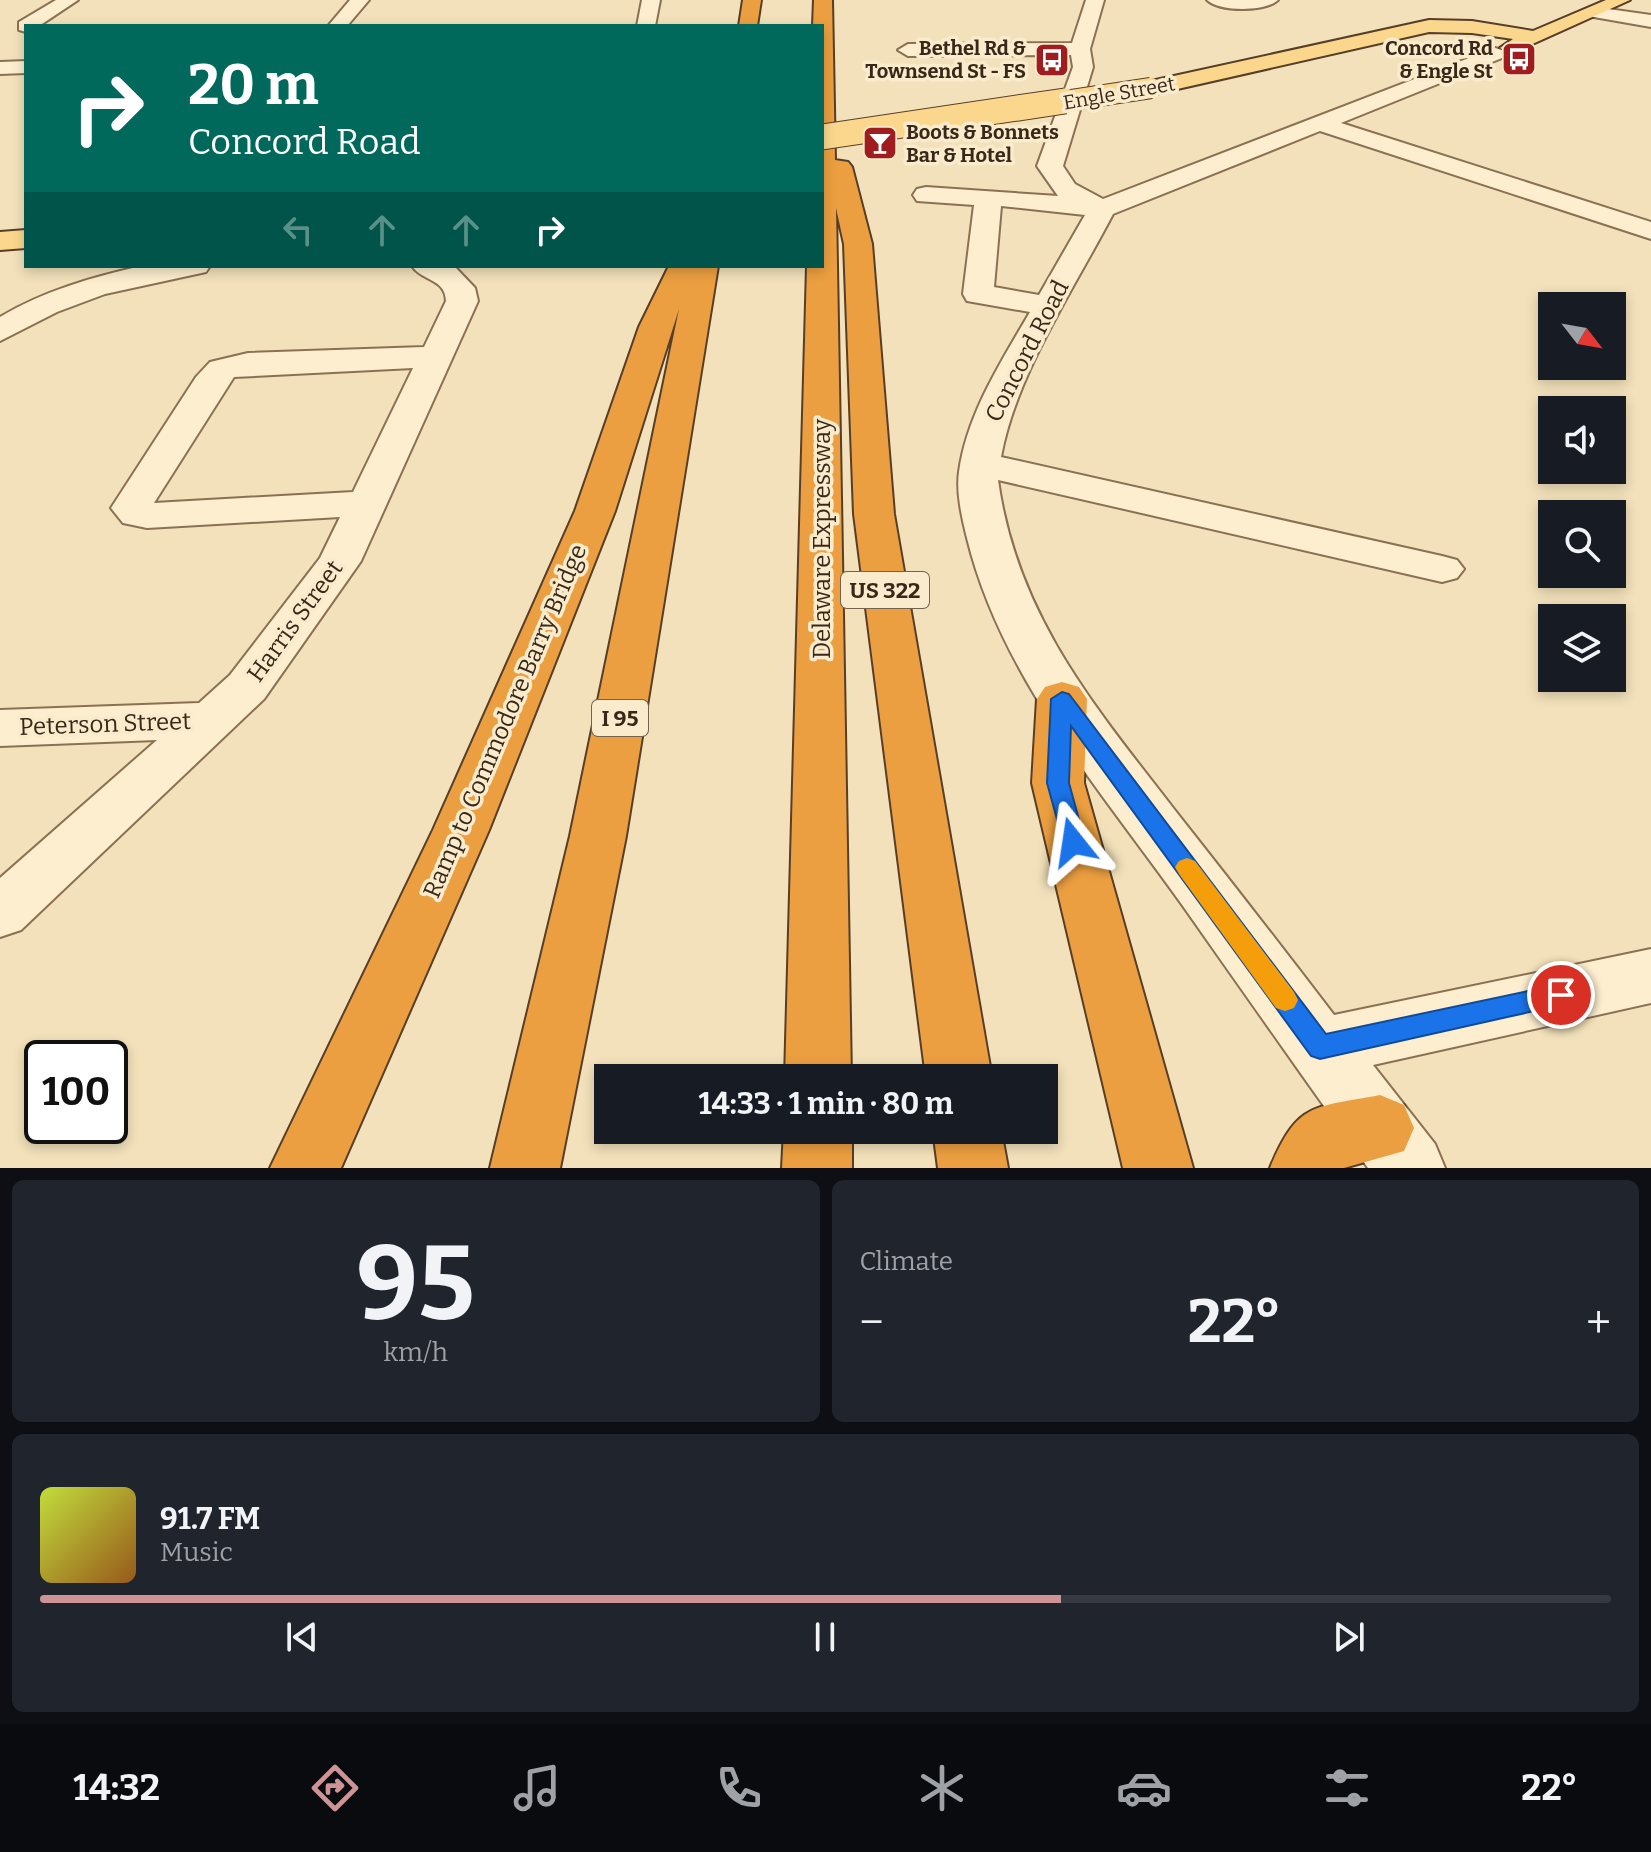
<!DOCTYPE html>
<html lang="en">
<head>
<meta charset="utf-8">
<style>
	:root { --surface:#171b24; --page:#20242c; --text:#f1f3f6; --muted:#9ea1a6; --line:#363941; --accent:#cd9395 }
	body { margin:0; font-family:Bitter,serif; background:var(--page); color:var(--text); height:100vh; display:flex; flex-direction:column; font-size:30px; white-space:nowrap }
	* { box-sizing:border-box; margin:0 }
	p { font-size:26px; color:var(--muted) }
	.icon { flex:none; width:44px; height:44px; fill:none; stroke:currentColor; stroke-width:2; stroke-linecap:round; stroke-linejoin:round }
	.map { position:relative; height:1168px; overflow:hidden }
	.side { display:flex; flex-direction:column; gap:12px; padding:12px; background:#0d0f14; flex:1 }
	.side>* { flex:none }
	.top-card { position:absolute; left:24px; top:24px; width:800px; height:244px; border-radius:0px; box-shadow:0 4px 12px #0003; background:#00695c; color:#fff; overflow:hidden }
	.needle { width:52px; rotate:121deg }
	.fabs { position:absolute; left:1538px; top:292px; display:grid; gap:16px }
	.fabs a { display:grid; place-items:center; width:88px; height:88px; border-radius:0px; background:var(--surface); box-shadow:0 4px 12px #0003; font-size:40px }
	.speed { position:absolute; left:24px; top:1040px; display:flex; gap:16px; font-size:40px; font-weight:700; text-align:center }
	.speed>* { display:grid; place-content:center; width:104px; height:104px; border-radius:50%; background:var(--surface); box-shadow:0 4px 12px #0003; line-height:1 }
	.speed .limit { border:4px solid #111; border-radius:12px; background:#fff; color:#111 }
	.pin { position:absolute; display:grid; place-items:center; width:68px; height:68px; color:#fff; margin:-34px; border:4px solid #fff; border-radius:50%; box-shadow:0 2px 8px #0007 }
	.me { position:absolute; width:88px; margin:-44px; rotate:345deg; stroke-linejoin:round; filter:drop-shadow(0 0 6px #0008) }
	.turn { display:flex; align-items:center; gap:28px; height:168px; padding:0 32px; font-size:36px }
	.turn .icon { width:104px; height:104px; stroke-width:2.5 }
	.turn b { display:block; font-size:56px; line-height:68px }
	.lanes { display:flex; align-items:center; height:76px; padding:0 32px; background:#0003; justify-content:center; gap:40px; direction:ltr }
	.lanes .off { opacity:.35 }
	.big { font-size:60px; font-weight:700; line-height:1.1 }
	.side .tile { flex:1; display:flex; flex-direction:column; justify-content:center; gap:12px; min-width:0; padding:0 28px; border-radius:12px; background:var(--page) }
	.side .dial { align-items:center; gap:0 }
	.dial b { font-size:104px; line-height:1 }
	.song { display:flex; align-items:center; gap:24px }
	.cover { width:96px; height:96px; border-radius:12px; background:linear-gradient(135deg,hsl(70 70% 55%),hsl(30 70% 35%)) }
	.played { height:8px; border-radius:4px; background:linear-gradient(90deg,var(--accent) 65%,var(--line) 65%) }
	.keys { display:flex; justify-content:space-around; direction:ltr }
	.heat { display:flex; justify-content:space-between; align-items:center; font-size:44px; direction:ltr }
	.side .tiles { flex:1; display:grid; gap:12px; grid-template-columns:1fr 1fr }
	.tile:last-child { grid-column:span 2 }
	.trip { position:absolute; left:594px; top:1064px; width:464px; height:80px; border-radius:0px; background:var(--surface); box-shadow:0 4px 12px #0003; font-weight:700; line-height:80px; text-align:center }
	.dock { display:flex; height:128px; justify-content:space-around; align-items:center; background:#090b0e; color:var(--muted) }
	.dock .icon { width:56px; height:56px }
	.dock .current { color:var(--accent) }
	.dock b { font-size:36px; color:var(--text) }
	.map>svg:first-child { display:block }
</style>
</head>
<body>
<div class="map">
<svg width="1651" height="1168" viewBox="0 0 1651 1168">
	<rect width="100%" height="100%" fill="#f2e1ba"/>
	<g fill="none" stroke-linecap="round" stroke-linejoin="round">
		<!-- minor casing -->
		<g stroke="#8b7053" stroke-width="4">
			<g id="minor">
				<polygon points="56,0 78,0 39,26 26,26 26,32 19,30 19,22"/>
				<polygon points="350,0 369,0 347,26 328,26"/>
				<polygon points="642,0 660,0 655,26 637,26"/>
				<path d="M1086 0H1104L1090 49 1093 67 1063 166 1075 184 1103 199 1495 48 1502 50 1505 54 1502 58 1341 123 1651 222V239L1320 131 1113 214C1074 289 1016 374 1001 457L1442 556 1457 560 1464 569 1457 578 1442 582 998 480C1017 617 1096 708 1177 813 1230 880 1282 947 1334 1015L1651 949V1003L1373 1065 1435 1144 1445 1168H1368C1306 1081 1244 993 1183 906 1102 792 1001 677 967 538 962 518 956 492 959 472 967 414 1001 362 1030 312L967 301 963 294 974 205 917 201 913 195 917 189 926 187 1058 196 1037 166 1073 67 1071 55 908 56 898 50 908 44 1072 43ZM1001 206 1085 215 1039 295 994 287Z"/>
				<path d="M1207 0H1278C1265 12 1220 12 1207 0Z"/>
				<polygon points="1594,7 1651,15 1651,27 1588,16 1588,8"/>
				<polygon points="26,61 26,73 0,74 0,62"/>
				<path d="M142 266H210L206 272 105 294 57 312 0 341V317C44 291 92 277 142 266Z"/>
				<path d="M412 266 456 268 475 288 478 301 361 561 264 699 21 930 0 937V878L157 740 0 746V710L199 703 230 675 320 558 340 517 147 528 123 523 111 508 196 377 210 362 248 353 424 347 446 301C445 278 423 282 412 266ZM413 368 353 492 154 503 234 377Z"/>
			</g>
		</g>
		<!-- major casing -->
		<g stroke="#573e28" stroke-width="4">
			<g id="major">
				<polygon points="1606,0 1630,0 1510,54 1500,48 1513,39 1472,33 1429,32 1151,95 1140,88 1151,81 1429,20 1472,21 1533,31"/>
				<polygon points="26,230 26,248 0,250 0,232"/>
			</g>
		</g>
		<!-- highway casing -->
		<g stroke="#573e28" stroke-width="4">
			<g id="highway">
				<polygon points="743,0 761,0 757,26 739,26"/>
				<polygon points="814,0 832,0 835,160 848,162 852,167 872,244 894,514 992,1078 926,1078 854,514 844,244 836,208 851,1078 785,1078 807,266 822,266 822,26 813,26"/>
				<polygon points="669,266 718,266 626,836 560,1168 490,1168 570,836 679,309 615,511 489,830 341,1168 270,1168 433,830 575,511 639,327"/>
				<polygon points="1062,682 1079,687 1087,699 1084,783 1193,1168 1123,1168 1032,783 1037,699 1045,687"/>
				<path d="M1380 1095 1404 1105 1414 1128 1404 1151 1344 1168H1270C1298 1101 1313 1108 1380 1095Z"/>
				<polygon points="784,1130 852,1130 852,1168 782,1168"/>
				<polygon points="933,1130 1001,1130 1008,1168 938,1168"/>
			</g>
		</g>
		<!-- minor -->
		<use href="#minor" fill="#fceece" fill-rule="evenodd"/>
		<!-- major -->
		<use href="#major" fill="#fbd78d" fill-rule="evenodd"/>
		<!-- highway -->
		<use href="#highway" fill="#ec9f40" fill-rule="evenodd"/>
		<!-- major-bridge-far1 casing -->
		<g stroke="#573e28" stroke-width="22" stroke-linecap="butt">
			<polyline id="major-bridge-far1" points="1052,103 1151,88"/>
		</g>
		<!-- major-bridge casing -->
		<g stroke="#573e28" stroke-width="27" stroke-linecap="butt">
			<polyline id="major-bridge" points="822,137 1065,101"/>
		</g>
		<!-- major-bridge-far1 -->
		<use href="#major-bridge-far1" stroke="#fbd78d" stroke-width="20"/>
		<!-- major-bridge -->
		<use href="#major-bridge" stroke="#fbd78d" stroke-width="25"/>
	</g>
	<!-- route -->
	<polygon fill="#1a73e8" stroke="#114b97" stroke-width="2" points="1062,692 1069,694 1326,1034 1561,984 1570,987 1574,995 1570,1003 1320,1059 1311,1056 1071,726 1069,783 1085,842 1082,848 1065,848 1047,783 1051,699"/>
	<!-- slow -->
	<polygon fill="#f59e0b" points="1187,858 1195,861 1294,992 1298,1000 1294,1008 1285,1011 1276,1008 1179,874 1175,867 1179,861"/>
	<!-- icons -->
	<defs>
		<g id="bus-square" transform="scale(1.8)"><rect x="-9" y="-9" width="18" height="18" rx="4" fill="#a01d1f" stroke="#f9ebcb"/><path d="M-5-6H5V4H4V6H2V4H-2V6H-4V4H-5ZM-3.5-4V0h7V-4ZM-3.5 1.2v1.5H-2V1.2ZM2 1.2v1.5H3.5V1.2Z" fill="#fff"/></g>
		<g id="bar-square" transform="scale(1.8)"><rect x="-9" y="-9" width="18" height="18" rx="4" fill="#a01d1f" stroke="#f9ebcb"/><path d="M-6-5H6L.8 .8V4.5H3.5V6h-7V4.5H-.8V.8Z" fill="#fff"/></g>
	</defs>
	<g fill-rule="evenodd">
		<use href="#bus-square" x="1519" y="59"/>
		<use href="#bus-square" x="1052" y="60"/>
		<use href="#bar-square" x="880" y="143"/>
	</g>
	<g text-anchor="middle" stroke-width="7" stroke-linejoin="round" paint-order="stroke">
		<!-- far-poi labels -->
		<g font-size="20" font-weight="bold" fill="#38281a" stroke="#f9ebcb" text-anchor="end">
			<text x="1026" y="55">Bethel Rd &amp;<tspan x="1026" dy="23">Townsend St - FS</tspan></text>
			<text x="1493" y="55">Concord Rd<tspan x="1493" dy="23">&amp; Engle St</tspan></text>
			<text x="906" y="139" text-anchor="start">Boots &amp; Bonnets<tspan x="906" dy="23">Bar &amp; Hotel</tspan></text>
		</g>
		<!-- far-street labels -->
		<g font-size="20" fill="#38281a" stroke="#f9ebcb">
			<text transform="translate(1119 93) rotate(-10)" y="7">Engle Street</text>
		</g>
		<!-- shield labels -->
		<g fill="#f9ebcb" stroke="#72624f" stroke-width="2">
			<rect x="841" y="572" width="88" height="36" rx="6"/>
			<rect x="592" y="700" width="56" height="36" rx="6"/>
		</g>
		<g font-size="22" font-weight="bold" fill="#38281a">
			<text x="885" y="598">US 322</text>
			<text x="620" y="726">I 95</text>
		</g>
		<!-- street labels -->
		<g font-size="24" fill="#38281a" stroke="#f9ebcb">
			<text transform="translate(1027 351) rotate(-63)" y="8">Concord Road</text>
			<text transform="translate(822 539) rotate(-90)" y="8">Delaware Expressway</text>
			<text transform="translate(295 621) rotate(-54)" y="8">Harris Street</text>
			<text transform="translate(505 721) rotate(-67)" y="8">Ramp to Commodore Barry Bridge</text>
			<text transform="translate(105 724) rotate(-2)" y="8">Peterson Street</text>
		</g>
	</g>
</svg>
<div class="fabs">
<a><svg class="needle" viewBox="-14 -14 28 28"><path d="M0-13l5 13h-10z" fill="#e53935"/><path d="M0 13l5-13h-10z" fill="#9ea1a6"/></svg></a>
<a><svg class="icon" aria-label="sound" viewBox="0 0 24 24"><path d="M4 9h4l5-4v14l-5-4H4zM17 9q2 3 0 6"/></svg></a>
<a><svg class="icon" aria-label="search" viewBox="0 0 24 24"><circle cx="10" cy="10" r="6"/><path d="M15 15l6 6"/></svg></a>
<a><svg class="icon" aria-label="layers" viewBox="0 0 24 24"><path d="M12 4l9 5-9 5-9-5zM3 14l9 5 9-5"/></svg></a>
</div>
<div class="speed"><div class="limit">100</div></div>
<div class="pin" style="left:1561px;top:995px;background:#d93025"><svg class="icon" aria-label="arrive" viewBox="0 0 24 24"><path d="M6 21V4h12l-3 4 3 4H6"/></svg></div>
<svg class="me" style="left:1073px;top:842px" viewBox="-20 -20 40 40"><path d="M0-17L14 15 0 8-14 15z" fill="#1a73e8" stroke="#fff" stroke-width="4"/></svg>
<div class="trip">14:33 · 1 min · 80 m</div>
<div class="top-card">
<div class="turn"><svg class="icon" aria-label="right" viewBox="0 0 24 24"><path d="M7 20v-9h11M14 6l5 5-5 5"/></svg><div><b>20 m</b>Concord Road</div></div>
<div class="lanes"><svg class="icon off" aria-label="left" viewBox="0 0 24 24"><path d="M17 20v-9H6M10 6l-5 5 5 5"/></svg><svg class="icon off" aria-label="ahead" viewBox="0 0 24 24"><path d="M12 20V5M6 11l6-6 6 6"/></svg><svg class="icon off" aria-label="ahead" viewBox="0 0 24 24"><path d="M12 20V5M6 11l6-6 6 6"/></svg><svg class="icon" aria-label="right" viewBox="0 0 24 24"><path d="M7 20v-9h11M14 6l5 5-5 5"/></svg></div>
</div>
</div>
<section class="side">
<div class="tiles">
<div class="tile dial"><b>95</b><p>km/h</p></div>
<div class="tile"><p>Climate</p>
<div class="heat"><a>−</a><b class="big">22°</b><a>+</a></div>
</div>
<div class="tile">
<div class="song"><i class="cover"></i><div><b>91.7 FM</b><p>Music</p></div></div>
<div class="played"></div>
<div class="keys"><svg class="icon" aria-label="previous" viewBox="0 0 24 24"><path d="M18 5L8 12l10 7zM5 5v14"/></svg><svg class="icon" aria-label="pause" viewBox="0 0 24 24"><path d="M8 5v14M16 5v14"/></svg><svg class="icon" aria-label="next" viewBox="0 0 24 24"><path d="M6 5l10 7-10 7zM19 5v14"/></svg></div>
</div>
</div>
</section>
<nav class="dock">
<b>14:32</b>
<svg class="icon current" aria-label="directions" viewBox="0 0 24 24"><path d="M12 3l9 9-9 9-9-9zM9 14v-3h6M13 9l2 2-2 2"/></svg>
<svg class="icon" aria-label="music" viewBox="0 0 24 24"><path d="M9 18V5l10-2v13"/><circle cx="6" cy="18" r="3"/><circle cx="16" cy="16" r="3"/></svg>
<svg class="icon" aria-label="phone" viewBox="0 0 24 24"><path d="M5 4h4l2 5-3 2q2 4 5 5l2-3 5 2v4C11 20 4 13 5 4z"/></svg>
<svg class="icon" aria-label="climate" viewBox="0 0 24 24"><path d="M12 3v18M4 7l16 10M4 17L20 7"/></svg>
<svg class="icon" aria-label="car" viewBox="0 0 24 24"><path d="M5 17H2v-5l4-1 3-4h7l3 4 3 1v5h-3M9 17h6M6 11h13"/><circle cx="7" cy="17" r="2"/><circle cx="17" cy="17" r="2"/></svg>
<svg class="icon" aria-label="filters" viewBox="0 0 24 24"><path d="M4 7h16M4 17h16"/><circle cx="9" cy="7" r="2"/><circle cx="15" cy="17" r="2"/></svg>
<b>22°</b>
</nav>
</body>
</html>
